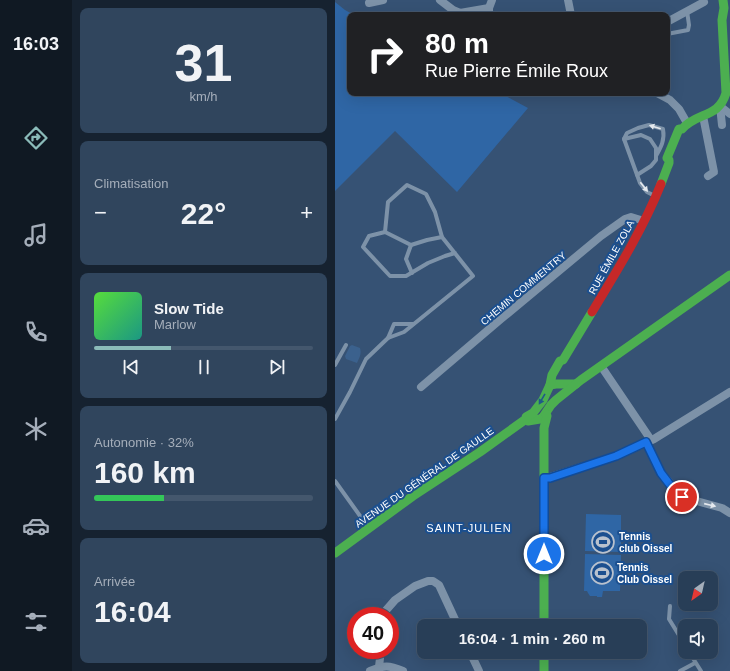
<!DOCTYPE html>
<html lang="fr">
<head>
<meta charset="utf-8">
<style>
	:root { --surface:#283e57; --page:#30455d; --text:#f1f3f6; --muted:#a5aeba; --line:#44576d; --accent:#8bbbb9 }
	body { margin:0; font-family:Arial,sans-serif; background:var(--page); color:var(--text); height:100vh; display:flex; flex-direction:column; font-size:15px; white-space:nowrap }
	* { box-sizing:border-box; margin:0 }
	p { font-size:13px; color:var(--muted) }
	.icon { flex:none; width:22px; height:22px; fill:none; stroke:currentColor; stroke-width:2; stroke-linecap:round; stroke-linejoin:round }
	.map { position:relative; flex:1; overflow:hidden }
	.drawer { display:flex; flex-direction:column; gap:8px; padding:8px; background:#162230; width:263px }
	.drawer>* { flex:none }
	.banner { position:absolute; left:12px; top:12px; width:323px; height:84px; border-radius:8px; box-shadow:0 4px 16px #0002,0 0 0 1px var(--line); background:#202124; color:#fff; overflow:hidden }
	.needle { width:26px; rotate:214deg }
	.fabs { position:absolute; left:343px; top:571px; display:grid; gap:8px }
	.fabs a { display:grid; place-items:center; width:40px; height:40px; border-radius:8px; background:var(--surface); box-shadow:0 4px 16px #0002,0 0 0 1px var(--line); font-size:20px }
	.speed { position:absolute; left:12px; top:607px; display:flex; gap:8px; font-size:20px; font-weight:700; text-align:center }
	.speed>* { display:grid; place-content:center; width:52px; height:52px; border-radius:50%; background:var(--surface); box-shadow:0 4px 16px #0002,0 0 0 1px var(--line); line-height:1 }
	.speed .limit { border:6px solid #d22; background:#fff; color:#111 }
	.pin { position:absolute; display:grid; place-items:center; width:34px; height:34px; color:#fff; margin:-17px; border:2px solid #fff; border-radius:50%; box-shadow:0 1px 4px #0007 }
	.me { position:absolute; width:44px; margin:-22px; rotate:0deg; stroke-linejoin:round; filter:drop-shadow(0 0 3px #0008) }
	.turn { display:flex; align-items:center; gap:14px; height:84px; padding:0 12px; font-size:18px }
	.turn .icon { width:52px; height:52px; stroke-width:2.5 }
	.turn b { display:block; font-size:28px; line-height:34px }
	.big { font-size:30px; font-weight:700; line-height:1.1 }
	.drawer .widget { flex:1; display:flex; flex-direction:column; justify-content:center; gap:6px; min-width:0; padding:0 14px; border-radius:8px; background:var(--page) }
	.drawer .dial { align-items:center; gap:0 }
	.dial b { font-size:52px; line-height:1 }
	.song { display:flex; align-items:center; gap:12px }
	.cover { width:48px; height:48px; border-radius:6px; background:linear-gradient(135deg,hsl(110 70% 55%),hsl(170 70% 35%)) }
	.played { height:4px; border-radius:2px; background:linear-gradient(90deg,var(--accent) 35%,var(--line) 35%) }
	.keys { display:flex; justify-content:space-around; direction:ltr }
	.heat { display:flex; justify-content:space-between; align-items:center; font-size:22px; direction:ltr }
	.charge { height:6px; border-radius:3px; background:linear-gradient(90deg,#34c759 32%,var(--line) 0) }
	.trip { position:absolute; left:82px; top:619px; width:230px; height:40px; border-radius:8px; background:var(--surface); box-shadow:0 4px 16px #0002,0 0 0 1px var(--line); font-weight:700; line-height:40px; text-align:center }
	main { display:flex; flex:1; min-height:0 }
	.tab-bar { display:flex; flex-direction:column; width:72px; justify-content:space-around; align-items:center; background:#101923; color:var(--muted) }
	.tab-bar .icon { width:28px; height:28px }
	.tab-bar .current { color:var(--accent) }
	.tab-bar b { font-size:18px; color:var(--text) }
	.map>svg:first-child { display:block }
</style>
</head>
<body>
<main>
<nav class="tab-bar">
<b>16:03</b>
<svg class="icon current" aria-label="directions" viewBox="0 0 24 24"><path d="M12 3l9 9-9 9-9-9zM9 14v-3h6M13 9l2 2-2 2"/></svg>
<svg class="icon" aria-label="music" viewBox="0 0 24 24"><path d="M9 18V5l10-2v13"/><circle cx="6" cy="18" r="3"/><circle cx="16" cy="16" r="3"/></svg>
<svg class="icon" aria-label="phone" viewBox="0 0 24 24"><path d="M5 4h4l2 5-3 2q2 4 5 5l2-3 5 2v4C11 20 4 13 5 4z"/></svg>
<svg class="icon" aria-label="climate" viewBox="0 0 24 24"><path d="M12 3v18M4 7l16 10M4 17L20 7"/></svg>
<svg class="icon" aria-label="car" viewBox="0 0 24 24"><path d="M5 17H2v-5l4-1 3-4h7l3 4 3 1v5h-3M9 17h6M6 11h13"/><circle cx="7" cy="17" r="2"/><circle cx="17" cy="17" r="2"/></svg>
<svg class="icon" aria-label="filters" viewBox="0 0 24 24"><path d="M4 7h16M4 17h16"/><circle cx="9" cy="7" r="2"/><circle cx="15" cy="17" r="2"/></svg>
</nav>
<section class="drawer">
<div class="widget dial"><b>31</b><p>km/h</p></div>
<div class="widget"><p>Climatisation</p>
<div class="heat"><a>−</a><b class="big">22°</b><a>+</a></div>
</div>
<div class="widget">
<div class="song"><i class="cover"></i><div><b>Slow Tide</b><p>Marlow</p></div></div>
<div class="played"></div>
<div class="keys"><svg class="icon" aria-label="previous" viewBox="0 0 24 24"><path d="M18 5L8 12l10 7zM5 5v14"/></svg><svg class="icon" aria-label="pause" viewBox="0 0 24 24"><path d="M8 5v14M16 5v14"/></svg><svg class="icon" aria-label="next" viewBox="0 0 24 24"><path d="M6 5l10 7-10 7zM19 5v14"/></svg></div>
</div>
<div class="widget"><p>Autonomie · 32%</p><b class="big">160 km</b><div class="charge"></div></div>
<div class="widget"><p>Arrivée</p><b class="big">16:04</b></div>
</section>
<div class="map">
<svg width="395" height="671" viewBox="0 0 395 671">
	<rect width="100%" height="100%" fill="#365274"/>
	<!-- green -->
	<g fill="#2f66a5">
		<polygon points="0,2 10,10 19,15 15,15 15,93 165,93 193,108 122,192 60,131 0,191"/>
		<polygon points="251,514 286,515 286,552 250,551"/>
		<polygon points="250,554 286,555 285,591 268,591 267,597 262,597 262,596 255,596 253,593 252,591 249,591"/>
	</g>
	<!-- water -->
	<path fill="#3b618d" d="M17 345 25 348C27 354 24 358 22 363L11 359 10 356 15 346Z"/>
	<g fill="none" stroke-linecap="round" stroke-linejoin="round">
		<!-- lane -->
		<g stroke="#7d92a8" stroke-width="4">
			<polyline points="332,34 353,30 354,25 352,11"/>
			<polyline points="289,139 306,135 315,139 321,148 321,160 316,166 302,175"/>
			<path d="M320 196 312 192 305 183 289 139 292 133 303 128 314 125 328 129C330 140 326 147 321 156"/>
			<polyline points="50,232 76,245"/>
			<polyline points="77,273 71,259 76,245 92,240 107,237"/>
			<polyline points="53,338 59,324 78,324"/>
			<polyline points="0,365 11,345"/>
			<polyline points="0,419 15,392 31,359 53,338 69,332 138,276 107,237 100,212 91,194 72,185 53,202 50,232 34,236 28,247 55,276 71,276 93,263 110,256 120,253"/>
			<polyline points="0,481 33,527"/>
			<polyline points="335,606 334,619 350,645"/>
			<polyline points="354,652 366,671"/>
			<polyline points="345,671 360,663"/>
		</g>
		<!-- street -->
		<g stroke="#7d92a8" stroke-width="8">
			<polyline points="105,0 118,10 125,13 154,8"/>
			<polyline points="233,0 236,15"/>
			<polyline points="34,3 48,0"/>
			<polyline points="154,15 154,8 157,0"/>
			<polyline points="332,22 369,2"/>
			<polyline points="322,93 335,100 344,109 352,123"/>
			<polyline points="385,106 387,125"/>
			<polyline points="385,106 395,114"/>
			<polyline points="368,116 379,172 373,176"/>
			<polyline points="266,366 316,440"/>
			<polyline points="86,387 166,319 266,236 290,219 296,217 309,221"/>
			<polyline points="311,442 326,473 347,497 387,508 395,513"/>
			<polyline points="209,479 215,477 281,456 319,439 395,392"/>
			<polyline points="46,616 60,600 80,586 93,581 98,581 104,585 123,626"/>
			<polyline points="41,650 45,658 44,667"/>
			<polyline points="135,652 144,671"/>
			<path d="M35 671C49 665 54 665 68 671"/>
		</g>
		<!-- fast -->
		<g stroke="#4caf50" stroke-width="9">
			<path d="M326 184 334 163V160L332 158 344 129H347C362 112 384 118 391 93L387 20 389 8 388 0"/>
			<polyline points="215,385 221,384 241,384"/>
			<polyline points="191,419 193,421 205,419 208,417 216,405 221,400 246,380 395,275"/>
			<polyline points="0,553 78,496 145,452 191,419 191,417 198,413 208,400 215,385 217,375 225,361 228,360 257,312"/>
			<polyline points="209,626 209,428 212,416 211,414"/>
			<polyline points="209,652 209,671"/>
		</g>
		<!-- jam -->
		<path stroke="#c62828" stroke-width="9" d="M257 312C282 271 308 229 326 184"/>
	</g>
	<!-- one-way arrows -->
	<defs><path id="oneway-solid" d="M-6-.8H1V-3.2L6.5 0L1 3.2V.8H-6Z"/></defs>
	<g fill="#e5e9ee">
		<use href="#oneway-solid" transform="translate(320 127) rotate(-162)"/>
		<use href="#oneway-solid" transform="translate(309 187) rotate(52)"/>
		<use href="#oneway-solid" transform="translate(375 505) rotate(13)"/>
	</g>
	<use fill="#205989" href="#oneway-solid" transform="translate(207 399) rotate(120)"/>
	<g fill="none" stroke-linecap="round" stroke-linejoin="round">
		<!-- route casing -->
		<g stroke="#114b97" stroke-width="10">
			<polyline id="route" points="209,554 209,478 215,478 281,456 311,442 326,473 339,490 347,497"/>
		</g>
		<!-- route -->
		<use href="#route" stroke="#1a73e8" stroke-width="7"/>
	</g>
	<!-- icons -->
	<defs>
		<g id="stadium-ring" transform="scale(1.15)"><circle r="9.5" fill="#1b4f8f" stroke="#b9c2ce" stroke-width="1.5"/><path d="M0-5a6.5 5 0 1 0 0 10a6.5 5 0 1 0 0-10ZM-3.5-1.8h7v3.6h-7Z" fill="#b9c2ce"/></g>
	</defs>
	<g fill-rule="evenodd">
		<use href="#stadium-ring" x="268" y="542"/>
		<use href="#stadium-ring" x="267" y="573"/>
	</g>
	<g text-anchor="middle" stroke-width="4" stroke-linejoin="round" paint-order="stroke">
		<!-- street labels -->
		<g font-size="10" fill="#fff" stroke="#1b4f8f">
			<text transform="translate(276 257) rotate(-61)" y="4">RUE ÉMILE ZOLA</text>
			<text transform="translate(188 288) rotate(-40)" y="4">CHEMIN COMMENTRY</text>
			<text transform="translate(89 477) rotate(-35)" y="4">AVENUE DU GÉNÉRAL DE GAULLE</text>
		</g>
		<!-- poi labels -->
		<g font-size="10" font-weight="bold" fill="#fff" stroke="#1b4f8f" text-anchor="start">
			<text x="284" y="540">Tennis<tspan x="284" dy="12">club Oissel</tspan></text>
			<text x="282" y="571">Tennis<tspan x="282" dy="12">Club Oissel</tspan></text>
		</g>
		<!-- neighbourhood labels -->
		<g font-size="11" letter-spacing="1" fill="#fff" stroke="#1b4f8f">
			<text x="134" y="532">SAINT-JULIEN</text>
		</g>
	</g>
</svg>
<div class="fabs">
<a><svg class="needle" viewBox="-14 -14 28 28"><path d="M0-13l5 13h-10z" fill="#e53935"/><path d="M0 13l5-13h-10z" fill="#a5aeba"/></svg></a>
<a><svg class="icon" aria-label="sound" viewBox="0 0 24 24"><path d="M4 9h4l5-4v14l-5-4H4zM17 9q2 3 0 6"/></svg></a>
</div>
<div class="speed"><div class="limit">40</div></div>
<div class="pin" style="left:347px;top:497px;background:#d93025"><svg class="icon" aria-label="arrive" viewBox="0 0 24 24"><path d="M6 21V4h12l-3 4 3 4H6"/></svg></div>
<svg class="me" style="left:209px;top:554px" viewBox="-20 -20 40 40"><circle r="17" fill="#1a73e8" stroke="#fff" stroke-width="3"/><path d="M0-11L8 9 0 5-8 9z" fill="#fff"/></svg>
<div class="trip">16:04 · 1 min · 260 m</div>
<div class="banner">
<div class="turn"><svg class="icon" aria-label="right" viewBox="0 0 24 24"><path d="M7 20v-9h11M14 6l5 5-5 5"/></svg><div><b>80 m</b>Rue Pierre Émile Roux</div></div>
</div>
</div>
</main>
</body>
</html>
